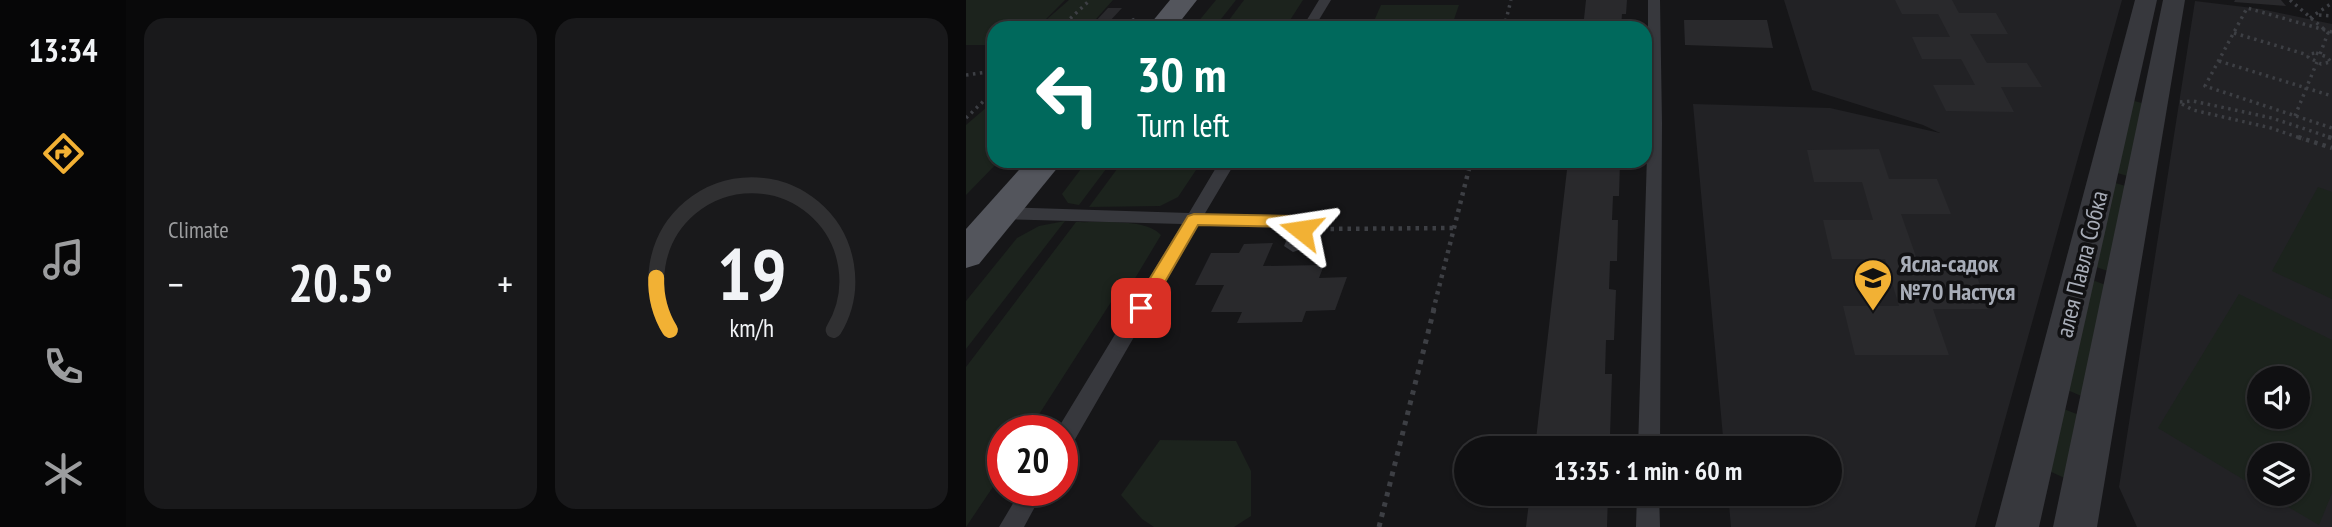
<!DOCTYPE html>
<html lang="en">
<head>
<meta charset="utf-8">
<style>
	:root { --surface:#101012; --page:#19191b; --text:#f1f3f6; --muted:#9c9d9f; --line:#303032; --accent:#f2b134 }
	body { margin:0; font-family:"PT Sans Narrow",sans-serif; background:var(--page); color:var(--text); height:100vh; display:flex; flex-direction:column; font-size:26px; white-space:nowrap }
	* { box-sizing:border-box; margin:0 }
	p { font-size:23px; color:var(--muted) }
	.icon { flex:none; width:38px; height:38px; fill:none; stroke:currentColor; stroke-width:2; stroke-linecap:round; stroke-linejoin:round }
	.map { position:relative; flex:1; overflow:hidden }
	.side { display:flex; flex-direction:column; gap:18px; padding:18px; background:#09090a; width:840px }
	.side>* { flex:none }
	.banner { position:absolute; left:21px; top:21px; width:665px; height:147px; border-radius:21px; box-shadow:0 2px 5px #0004,0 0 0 2px var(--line); background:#00695c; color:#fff; overflow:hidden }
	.buttons { position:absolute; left:1281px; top:366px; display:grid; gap:14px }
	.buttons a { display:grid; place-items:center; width:63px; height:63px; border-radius:50%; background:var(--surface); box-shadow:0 2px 5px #0004,0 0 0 2px var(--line); font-size:35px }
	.speed { position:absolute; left:21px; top:415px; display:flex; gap:14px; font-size:35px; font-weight:700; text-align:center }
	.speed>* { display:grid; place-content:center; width:91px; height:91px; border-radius:50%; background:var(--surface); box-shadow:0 2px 5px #0004,0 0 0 2px var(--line); line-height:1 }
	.speed .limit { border:10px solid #d22; background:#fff; color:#111 }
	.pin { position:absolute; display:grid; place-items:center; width:60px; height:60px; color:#fff; margin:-30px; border-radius:14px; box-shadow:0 4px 10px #0006 }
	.me { position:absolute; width:77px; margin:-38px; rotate:285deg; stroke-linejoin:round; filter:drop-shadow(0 0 5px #0008) }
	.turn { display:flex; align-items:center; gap:24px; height:147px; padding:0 35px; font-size:32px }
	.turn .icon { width:91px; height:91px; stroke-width:2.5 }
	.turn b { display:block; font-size:49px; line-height:60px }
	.big { font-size:52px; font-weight:800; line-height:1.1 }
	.side .widget { flex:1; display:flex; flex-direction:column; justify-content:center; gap:10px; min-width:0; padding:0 24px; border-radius:21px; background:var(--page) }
	.side .dial { align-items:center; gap:0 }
	.dial svg { height:182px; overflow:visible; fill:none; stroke:var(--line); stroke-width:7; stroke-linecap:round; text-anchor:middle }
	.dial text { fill:var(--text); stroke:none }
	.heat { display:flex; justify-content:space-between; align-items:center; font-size:38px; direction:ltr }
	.side .tiles { flex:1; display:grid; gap:18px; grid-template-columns:repeat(2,1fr) }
	.trip { position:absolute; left:488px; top:436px; width:388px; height:70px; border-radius:35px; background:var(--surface); box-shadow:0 2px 5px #0004,0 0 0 2px var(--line); font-weight:800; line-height:70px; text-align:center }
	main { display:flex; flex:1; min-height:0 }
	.tabs { display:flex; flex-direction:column; width:126px; justify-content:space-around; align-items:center; background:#060607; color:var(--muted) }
	.tabs .icon { width:49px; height:49px }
	.tabs .on { color:var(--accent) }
	.tabs b { font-size:32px; color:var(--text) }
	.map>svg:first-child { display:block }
</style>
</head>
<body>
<main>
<nav class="tabs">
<b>13:34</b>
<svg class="icon on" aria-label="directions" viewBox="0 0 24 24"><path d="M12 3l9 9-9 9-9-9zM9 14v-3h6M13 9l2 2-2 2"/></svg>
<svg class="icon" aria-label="music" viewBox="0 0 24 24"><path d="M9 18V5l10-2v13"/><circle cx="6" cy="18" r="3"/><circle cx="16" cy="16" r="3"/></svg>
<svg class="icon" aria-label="phone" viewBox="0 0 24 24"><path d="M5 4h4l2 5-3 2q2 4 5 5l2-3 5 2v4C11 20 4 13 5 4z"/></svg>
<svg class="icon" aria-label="climate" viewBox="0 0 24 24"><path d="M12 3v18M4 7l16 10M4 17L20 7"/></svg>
</nav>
<section class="side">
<div class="tiles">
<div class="widget"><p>Climate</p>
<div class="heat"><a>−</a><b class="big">20.5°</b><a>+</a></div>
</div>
<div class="widget dial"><svg viewBox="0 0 100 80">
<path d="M14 69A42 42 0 1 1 86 69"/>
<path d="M14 69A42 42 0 0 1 8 46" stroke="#f2b134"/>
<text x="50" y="56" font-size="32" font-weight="700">19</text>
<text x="50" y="72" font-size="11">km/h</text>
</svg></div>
</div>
</section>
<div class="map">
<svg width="1366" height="527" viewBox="0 0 1366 527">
	<rect width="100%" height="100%" fill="#161618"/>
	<!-- built -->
	<g fill="#222225" fill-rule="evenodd">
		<polygon points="818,0 1156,0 1009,527 765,527 762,494 864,494 864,448 758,448 727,104 864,108 974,133 957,125 846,90"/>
		<path d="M1229 1 1295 9 1366 24V527H1171L1153 487ZM1293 378H1332V416H1293ZM1293 455H1332V494H1293Z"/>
	</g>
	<!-- green -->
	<g fill="#1c231d" fill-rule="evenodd">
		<polygon points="0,0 99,0 72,27 103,0 147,0 122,28 28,28 28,45 0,45"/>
		<polygon points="250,0 270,0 248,28 227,28"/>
		<polygon points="278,0 337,0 319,28 257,28"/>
		<polygon points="415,5 493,5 485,28 405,28"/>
		<polygon points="1165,100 1179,104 1165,177 1148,172"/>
		<polygon points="28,101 28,161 33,161 0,195 0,125"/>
		<polygon points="121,161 146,161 113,205 102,203 96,194"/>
		<polygon points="157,161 236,161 212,197 194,206 123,207"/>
		<polygon points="1146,182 1163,187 1145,272 1127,266"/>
		<polygon points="1352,187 1366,192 1366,299 1306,271"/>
		<polygon points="99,221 0,349 0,301 51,238 73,226"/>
		<path d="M110 222C133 223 180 218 195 235L165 285H156L63 430H37V472L0 527V367Z"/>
		<polygon points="1124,279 1142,286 1120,398 1099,389"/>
		<path d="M1273 294 1366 340V493L1353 525 1300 494H1332V455H1293V489L1192 428ZM1293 378H1332V416H1293Z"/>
		<polygon points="1095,408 1116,416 1103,480 1081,470"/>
		<polygon points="194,440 270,441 285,471 285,516 268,527 188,527 176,519 155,495"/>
	</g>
	<!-- building -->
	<g fill="#29292c">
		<polygon points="620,0 661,0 660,14 656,14 655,28 617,28"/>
		<polygon points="929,0 986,0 993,13 1030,13 1042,34 1004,34 1021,63 1061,63 1076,87 1035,87 1048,112 980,111 967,85 1009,85 995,59 956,59 946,37 984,37 972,14 936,14"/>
		<polygon points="1269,0 1315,0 1320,6 1268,2"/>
		<polygon points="142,8 156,8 143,22 129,22"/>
		<polygon points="718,20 801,20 807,48 719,45"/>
		<polygon points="913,149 923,179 971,179 985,214 935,214 953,265 1006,265 1024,309 967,309 983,355 889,355 877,306 933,306 919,259 866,259 857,220 907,220 896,182 848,182 841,150"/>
		<polygon points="602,161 654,161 653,196 647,196 646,220 652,220 651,261 644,261 643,289 650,290 648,340 640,340 639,374 646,374 644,436 636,436 635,448 569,448"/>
		<polygon points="307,243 297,266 358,265 353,278 381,277 369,310 340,311 336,322 271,323 276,312 245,312 258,285 229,285 245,253 273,253 278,244"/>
		<polygon points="564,494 642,494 641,527 560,527"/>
	</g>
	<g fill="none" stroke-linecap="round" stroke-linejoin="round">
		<!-- path-far2 -->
		<g stroke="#3d3f44" stroke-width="3.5" stroke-dasharray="2.5 4.5" stroke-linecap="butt">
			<polyline points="1324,0 1366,36"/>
			<polyline points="1353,15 1366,16"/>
			<polyline points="1344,18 1366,3"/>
			<polyline points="94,28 124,0"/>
			<polyline points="132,28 171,19"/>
			<polyline points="538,28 545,0"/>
			<polyline points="1366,32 1281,8 1239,86 1366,128"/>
			<polyline points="1268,33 1342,55"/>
			<polygon points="1350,53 1361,57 1365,62 1355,64 1342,57 1343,54"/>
			<polyline points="1354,54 1362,33"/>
			<polyline points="1253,61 1366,96"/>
			<polyline points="0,75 28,71"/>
			<polyline points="1214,102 1227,101 1306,118 1366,138"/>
			<polyline points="1216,104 1227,110 1305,128 1337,139"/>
			<polyline points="1329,116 1351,62"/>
			<polyline points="0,118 28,91"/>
		</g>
		<!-- path-far1 -->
		<g stroke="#3d3f44" stroke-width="4.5" stroke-dasharray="3.5 5" stroke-linecap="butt">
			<polyline points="1332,137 1366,148"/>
			<polyline points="1362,137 1366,138"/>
			<polyline points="356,229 488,228"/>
			<polyline points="467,311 505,161"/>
		</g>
		<!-- path -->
		<polyline stroke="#3d3f44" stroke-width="5" stroke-dasharray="4.5 6" stroke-linecap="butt" points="413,527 468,309"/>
		<!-- lane -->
		<g fill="#37383d" fill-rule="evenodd">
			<polygon points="353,0 365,0 348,28 336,28"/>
			<polygon points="682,0 694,0 696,123 694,448 672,448 682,123"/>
			<polygon points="254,161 270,161 238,215 327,216 340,220 343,230 333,250 327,252 318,246 326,228 232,226 104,448 96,450 96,430 91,430 216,224 35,219 27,213 35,207 223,213"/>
			<polygon points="55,490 78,490 58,527 33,527"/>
			<polygon points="671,494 693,494 694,527 670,527"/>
		</g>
		<!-- street -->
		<g fill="#37383d" fill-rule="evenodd">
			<polygon points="1169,0 1191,0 1073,527 1029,527"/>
			<polygon points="1197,0 1219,0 1131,527 1087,527"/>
		</g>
		<!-- primary -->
		<g fill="#53555c" fill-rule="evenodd">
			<polygon points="204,0 231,0 209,28 181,28"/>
			<polygon points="61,161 97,161 13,264 0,268 0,229"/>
		</g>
	</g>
	<!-- route -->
	<polygon fill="#f2b134" stroke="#9d7322" stroke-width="2" points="228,214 327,216 339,220 342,230 335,235 329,234 326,227 232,225 181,313 169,313 167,308 169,303 222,216"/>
	<!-- icons -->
	<defs>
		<g id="school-pin" transform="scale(2.0125)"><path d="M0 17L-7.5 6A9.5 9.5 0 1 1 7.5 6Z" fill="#f2b134" stroke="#111113"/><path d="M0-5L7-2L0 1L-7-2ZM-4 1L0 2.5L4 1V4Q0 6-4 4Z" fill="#111"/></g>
	</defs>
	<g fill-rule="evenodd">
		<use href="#school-pin" x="907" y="278"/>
	</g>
	<g text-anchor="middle" stroke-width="7" stroke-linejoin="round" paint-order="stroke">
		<!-- poi labels -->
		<g font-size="24" font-weight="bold" fill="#a8adb8" stroke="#111113" text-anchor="start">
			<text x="934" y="272">Ясла-садок<tspan x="934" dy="28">№70 Настуся</tspan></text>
		</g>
		<!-- street labels -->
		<g font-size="24" fill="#a8adb8" stroke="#111113">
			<text transform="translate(1116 264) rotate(-76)" y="8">алея Павла Собка</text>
		</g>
	</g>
</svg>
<div class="buttons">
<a><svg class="icon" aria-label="sound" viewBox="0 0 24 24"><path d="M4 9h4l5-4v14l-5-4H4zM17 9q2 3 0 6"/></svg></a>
<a><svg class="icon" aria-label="layers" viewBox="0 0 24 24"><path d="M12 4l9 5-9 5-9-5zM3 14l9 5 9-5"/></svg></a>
</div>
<div class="speed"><div class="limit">20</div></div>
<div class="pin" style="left:175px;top:308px;background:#d93025"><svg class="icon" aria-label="arrive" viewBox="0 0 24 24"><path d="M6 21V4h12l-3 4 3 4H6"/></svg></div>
<svg class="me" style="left:335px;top:230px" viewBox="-20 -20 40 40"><path d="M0-17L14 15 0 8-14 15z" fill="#f2b134" stroke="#fff" stroke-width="4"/></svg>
<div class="trip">13:35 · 1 min · 60 m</div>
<div class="banner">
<div class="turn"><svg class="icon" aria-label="left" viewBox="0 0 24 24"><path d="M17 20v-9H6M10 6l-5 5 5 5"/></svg><div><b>30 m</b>Turn left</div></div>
</div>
</div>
</main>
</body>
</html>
